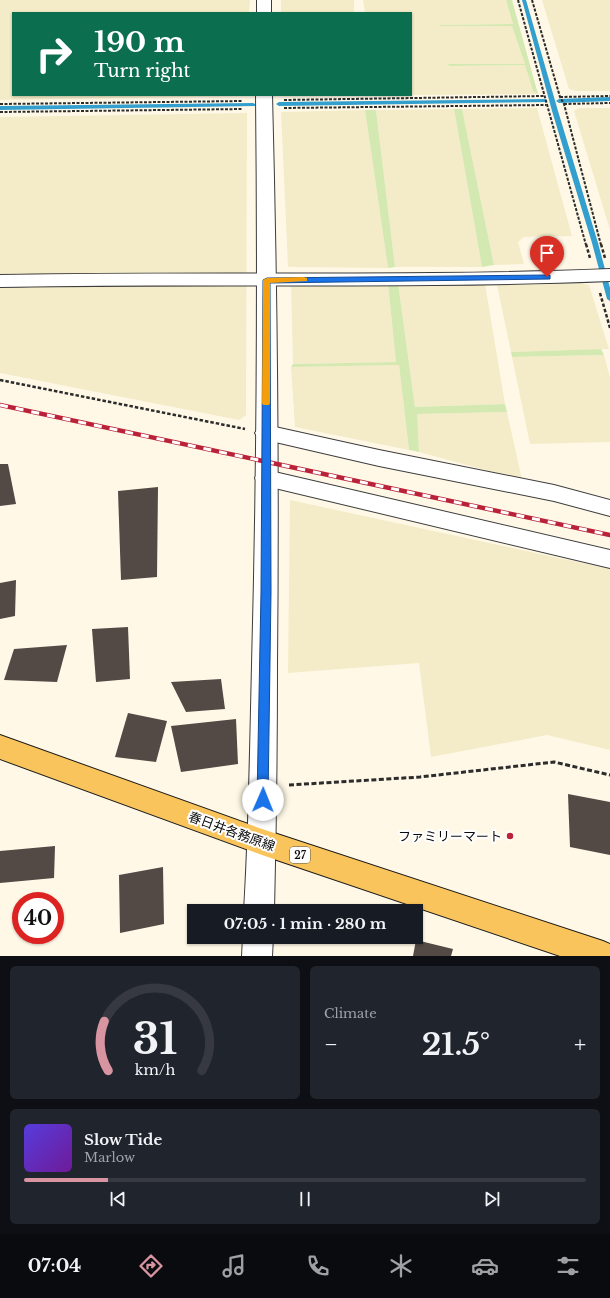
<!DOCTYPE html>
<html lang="en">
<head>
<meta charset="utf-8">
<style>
	:root { --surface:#171b24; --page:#20242c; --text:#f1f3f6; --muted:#9ea1a6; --line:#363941; --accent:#d895a1 }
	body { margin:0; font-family:"Libre Baskerville","Noto Sans JP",serif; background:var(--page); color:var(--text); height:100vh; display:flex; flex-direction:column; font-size:15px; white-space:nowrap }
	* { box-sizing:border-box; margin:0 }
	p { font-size:13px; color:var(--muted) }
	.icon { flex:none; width:22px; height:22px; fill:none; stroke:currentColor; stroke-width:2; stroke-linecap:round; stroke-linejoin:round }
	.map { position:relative; height:956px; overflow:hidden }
	.drawer { display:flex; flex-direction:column; gap:10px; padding:10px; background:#0d0f14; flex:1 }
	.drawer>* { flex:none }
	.hud { position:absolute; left:12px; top:12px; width:400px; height:84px; border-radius:0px; box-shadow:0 1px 3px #0004; background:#0b6e4f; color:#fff; overflow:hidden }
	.speed { position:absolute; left:12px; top:892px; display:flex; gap:8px; font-size:20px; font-weight:700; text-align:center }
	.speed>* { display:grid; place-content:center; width:52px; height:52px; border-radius:50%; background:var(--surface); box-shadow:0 1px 3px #0004; line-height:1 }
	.speed .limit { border:6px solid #d22; background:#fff; color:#111 }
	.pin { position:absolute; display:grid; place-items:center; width:34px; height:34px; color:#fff; margin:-41px -17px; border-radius:50% 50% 50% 0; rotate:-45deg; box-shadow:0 0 4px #0007 }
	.pin .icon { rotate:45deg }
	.me { position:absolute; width:44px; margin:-22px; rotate:1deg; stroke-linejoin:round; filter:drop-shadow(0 0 3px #0008) }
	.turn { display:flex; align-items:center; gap:14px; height:84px; padding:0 16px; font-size:18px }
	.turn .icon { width:52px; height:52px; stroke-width:2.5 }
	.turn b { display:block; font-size:28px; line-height:34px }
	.big { font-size:30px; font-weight:800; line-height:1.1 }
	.drawer .tile { flex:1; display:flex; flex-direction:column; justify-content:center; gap:6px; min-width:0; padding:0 14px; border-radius:6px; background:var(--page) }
	.drawer .dial { align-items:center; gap:0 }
	.dial svg { height:104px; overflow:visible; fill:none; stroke:var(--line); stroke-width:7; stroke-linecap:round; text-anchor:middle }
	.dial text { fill:var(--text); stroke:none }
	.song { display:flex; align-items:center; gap:12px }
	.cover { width:48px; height:48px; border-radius:6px; background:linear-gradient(135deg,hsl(250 70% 55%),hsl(280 70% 35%)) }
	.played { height:4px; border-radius:2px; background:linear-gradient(90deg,var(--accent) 15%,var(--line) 15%) }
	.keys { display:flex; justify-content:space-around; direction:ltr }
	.heat { display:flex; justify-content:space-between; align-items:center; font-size:22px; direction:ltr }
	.drawer .tiles { flex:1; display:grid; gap:10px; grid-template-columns:1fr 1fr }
	.tile:last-child { grid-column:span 2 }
	.trip { position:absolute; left:187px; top:904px; width:236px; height:40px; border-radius:0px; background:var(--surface); box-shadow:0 1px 3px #0004; font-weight:800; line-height:40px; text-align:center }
	.dock { display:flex; height:64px; justify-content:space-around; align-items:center; background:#090b0e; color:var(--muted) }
	.dock .icon { width:28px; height:28px }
	.dock .active { color:var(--accent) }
	.dock b { font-size:18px; color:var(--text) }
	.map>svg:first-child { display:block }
</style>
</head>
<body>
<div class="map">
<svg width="610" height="956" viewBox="0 0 610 956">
	<rect width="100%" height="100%" fill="#fff8e7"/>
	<!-- farmland -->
	<g fill="#f4ecc8">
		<polygon points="0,0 250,0 249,13 13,13 13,95 247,96 0,100"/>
		<rect x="281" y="0" width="73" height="13"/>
		<polygon points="363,0 506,0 513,24 440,25 440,26 513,26 525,64 448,65 450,66 525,65 533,91 538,94 411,95 411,13 365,13"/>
		<polygon points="542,0 610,0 610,91 576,91 569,89"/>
		<polygon points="537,108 572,236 524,237 518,242 524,264 494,265 462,109"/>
		<polygon points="579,108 610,108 610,230 574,111"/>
		<polygon points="454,109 482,267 395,267 376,110"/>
		<polygon points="365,110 388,268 288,267 281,112"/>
		<polygon points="247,113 246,415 239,420 0,373 0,117"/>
		<polygon points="398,283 485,284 505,404 415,407"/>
		<polygon points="579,283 589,285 609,349 511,352 497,285"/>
		<polygon points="291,284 388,284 396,362 293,364"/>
		<polygon points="604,355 610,378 610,442 530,444 512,357"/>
		<polygon points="399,365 409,450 295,427 291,367"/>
		<polygon points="507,412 522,480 419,452 416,414"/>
		<polygon points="290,500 610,569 610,750 547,735 431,757 419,663 288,673"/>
	</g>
	<!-- green -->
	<g fill="#d4e8b2">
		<polygon points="506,0 512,0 538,94 533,91 525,65 450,66 447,64 525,64 512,26 439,26 440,25 513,24"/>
		<polygon points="454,109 462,109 494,265 482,267"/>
		<polygon points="365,110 376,110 395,267 388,268"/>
		<polygon points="398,283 415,407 505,404 507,412 417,414 419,452 409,450 399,365 291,367 293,364 396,362 388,284"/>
		<polygon points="601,349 604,355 512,357 511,352"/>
	</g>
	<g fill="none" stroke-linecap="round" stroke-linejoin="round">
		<!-- stream -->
		<g fill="#329fce" fill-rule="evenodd">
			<polygon points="522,0 526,0 558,111 598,243 610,288 610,301 607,299 592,243 552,111"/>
			<polygon points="610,97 610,101 559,103 556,101 559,99"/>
			<polygon points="545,99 547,100 547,102 279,106 276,104 279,102"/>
			<polygon points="253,103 255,104 255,106 0,110 0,106"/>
		</g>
	</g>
	<!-- building -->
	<g fill="#534a46">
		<polygon points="0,464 8,464 16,504 0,506"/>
		<polygon points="158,487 157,577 121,580 118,491"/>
		<polygon points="16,580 15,616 0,619 0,583"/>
		<polygon points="128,627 130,679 96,682 92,629"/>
		<polygon points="67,645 57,682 4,680 14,649"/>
		<polygon points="221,679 225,709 186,712 171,682"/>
		<polygon points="128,713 167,721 156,762 115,757"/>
		<polygon points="236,719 238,764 181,772 171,726"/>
		<polygon points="568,794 610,802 610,855 570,847"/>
		<polygon points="55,846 54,878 0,883 0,851"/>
		<polygon points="163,867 164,924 120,933 119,875"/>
		<polygon points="416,940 453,949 451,956 413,956"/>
	</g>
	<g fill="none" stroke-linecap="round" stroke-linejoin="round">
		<!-- minor casing -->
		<g stroke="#3d3d3d" stroke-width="2">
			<g id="minor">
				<path d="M610 269V281C407 289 203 283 0 287V275C203 271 407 277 610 269Z"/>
				<polygon points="266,425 379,450 554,485 610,500 610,516 554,501 379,466 258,438 255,433 258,428"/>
				<polygon points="266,470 610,550 610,568 258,484 255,478 258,472"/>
			</g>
		</g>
		<!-- tertiary casing -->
		<g stroke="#3d3d3d" stroke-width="2">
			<g id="tertiary">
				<rect x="257" y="0" width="14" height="13"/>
				<path d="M256 95H272C277 285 279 475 277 665 277 747 276 829 274 911H244C249 829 250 747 252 665 257 475 258 285 256 95Z"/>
				<polygon points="243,937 273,937 272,956 242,956"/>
			</g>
		</g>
		<!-- primary casing -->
		<g stroke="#1b1b1b" stroke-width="2">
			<polygon id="primary" points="0,735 262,829 603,941 610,944 610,956 560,956 262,855 0,759"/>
		</g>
		<!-- path-far2 -->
		<g stroke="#2c2c2c" stroke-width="2" stroke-dasharray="3 1.5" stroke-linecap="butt">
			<polyline points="518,0 586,245"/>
			<polyline points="532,0 560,97 564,104 601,245"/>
			<polyline points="560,97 610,96"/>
			<polyline points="284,100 544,96"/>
			<polyline points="0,104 243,101"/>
			<polyline points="564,104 610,103"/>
			<polyline points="284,108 546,105"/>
			<polyline points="0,112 243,109"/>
		</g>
		<!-- path-far1 -->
		<g stroke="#2c2c2c" stroke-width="2.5" stroke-dasharray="3.5 2" stroke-linecap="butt">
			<polyline points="586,244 590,258"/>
			<polyline points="601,244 605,258"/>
			<polyline points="600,293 610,328"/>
			<polyline points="0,380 245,429"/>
		</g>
		<!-- path -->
		<polyline stroke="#2c2c2c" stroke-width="3" stroke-dasharray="5 2.5" stroke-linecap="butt" points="289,785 420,777 554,762 610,775"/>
		<!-- minor -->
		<use href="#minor" fill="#fff" fill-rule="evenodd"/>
		<!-- tertiary -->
		<use href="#tertiary" fill="#fff" fill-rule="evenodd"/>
		<!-- primary -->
		<use href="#primary" fill="#fac45c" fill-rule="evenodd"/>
		<!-- rail casing -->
		<g stroke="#ba2239" stroke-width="4.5">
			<polyline id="rail" points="0,405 610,535"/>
		</g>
		<!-- rail -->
		<use href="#rail" stroke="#fff" stroke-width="3" stroke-dasharray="8" stroke-linecap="butt"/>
	</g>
	<!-- route -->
	<polygon fill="#1a73e8" stroke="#114b97" points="547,275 550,275 550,279 270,283 271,592 268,800 267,804 263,805 259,804 257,800 261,592 263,280 267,278"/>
	<!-- slow -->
	<polygon fill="#f59e0b" points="304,277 307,278 307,281 270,283 270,403 269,405 263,405 262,403 263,280 267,278"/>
	<!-- markers -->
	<circle fill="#ba2239" stroke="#fff" stroke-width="1.5" cx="510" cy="836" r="4"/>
	<g text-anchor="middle" stroke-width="4" stroke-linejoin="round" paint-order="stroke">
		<!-- shield labels -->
		<rect fill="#fff" stroke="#545454" stroke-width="1" x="290" y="847" width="20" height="16" rx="3"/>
		<g font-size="10" font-weight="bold" fill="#0a0a0a">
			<text x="300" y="859">27</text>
		</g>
		<!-- near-street labels -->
		<g font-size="13" fill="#0a0a0a" stroke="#fff">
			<text transform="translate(232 831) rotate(20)" y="5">春日井各務原線</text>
		</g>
		<!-- near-poi labels -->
		<g font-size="13" fill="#0a0a0a" stroke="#fff" text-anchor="end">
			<text x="502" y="841">ファミリーマート</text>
		</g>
	</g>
</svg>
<div class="speed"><div class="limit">40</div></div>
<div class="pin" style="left:547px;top:277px;background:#d93025"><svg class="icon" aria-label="arrive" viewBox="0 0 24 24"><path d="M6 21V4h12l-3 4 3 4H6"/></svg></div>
<svg class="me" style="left:263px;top:800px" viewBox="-20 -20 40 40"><circle r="19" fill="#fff"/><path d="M0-13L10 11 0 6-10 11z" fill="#1a73e8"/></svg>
<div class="trip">07:05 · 1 min · 280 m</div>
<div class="hud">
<div class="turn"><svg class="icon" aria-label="right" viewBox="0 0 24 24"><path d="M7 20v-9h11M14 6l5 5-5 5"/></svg><div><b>190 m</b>Turn right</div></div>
</div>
</div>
<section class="drawer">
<div class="tiles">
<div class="tile dial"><svg viewBox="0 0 100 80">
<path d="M14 69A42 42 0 1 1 86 69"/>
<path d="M14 69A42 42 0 0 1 11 31" stroke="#d895a1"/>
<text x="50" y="56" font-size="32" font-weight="700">31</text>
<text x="50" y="72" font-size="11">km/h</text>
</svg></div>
<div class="tile"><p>Climate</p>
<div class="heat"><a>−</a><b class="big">21.5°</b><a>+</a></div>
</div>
<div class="tile">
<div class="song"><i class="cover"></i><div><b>Slow Tide</b><p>Marlow</p></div></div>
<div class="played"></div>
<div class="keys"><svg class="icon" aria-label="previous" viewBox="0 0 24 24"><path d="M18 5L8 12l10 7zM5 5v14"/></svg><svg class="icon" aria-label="pause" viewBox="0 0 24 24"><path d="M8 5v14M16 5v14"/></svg><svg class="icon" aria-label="next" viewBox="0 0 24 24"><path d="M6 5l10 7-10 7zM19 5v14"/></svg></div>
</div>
</div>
</section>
<nav class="dock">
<b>07:04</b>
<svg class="icon active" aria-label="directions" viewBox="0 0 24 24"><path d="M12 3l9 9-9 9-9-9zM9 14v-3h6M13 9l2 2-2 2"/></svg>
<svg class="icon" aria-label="music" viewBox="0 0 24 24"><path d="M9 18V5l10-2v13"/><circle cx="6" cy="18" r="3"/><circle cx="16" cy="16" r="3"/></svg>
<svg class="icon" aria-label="phone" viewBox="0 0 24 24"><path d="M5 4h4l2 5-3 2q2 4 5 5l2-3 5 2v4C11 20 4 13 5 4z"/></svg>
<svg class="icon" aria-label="climate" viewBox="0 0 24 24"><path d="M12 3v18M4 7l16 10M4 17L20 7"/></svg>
<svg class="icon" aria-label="car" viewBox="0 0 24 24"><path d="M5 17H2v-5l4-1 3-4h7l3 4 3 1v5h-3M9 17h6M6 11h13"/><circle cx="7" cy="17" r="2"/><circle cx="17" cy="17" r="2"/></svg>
<svg class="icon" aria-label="filters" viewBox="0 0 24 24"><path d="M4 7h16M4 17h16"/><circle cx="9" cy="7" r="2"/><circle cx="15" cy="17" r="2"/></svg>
</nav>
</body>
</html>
